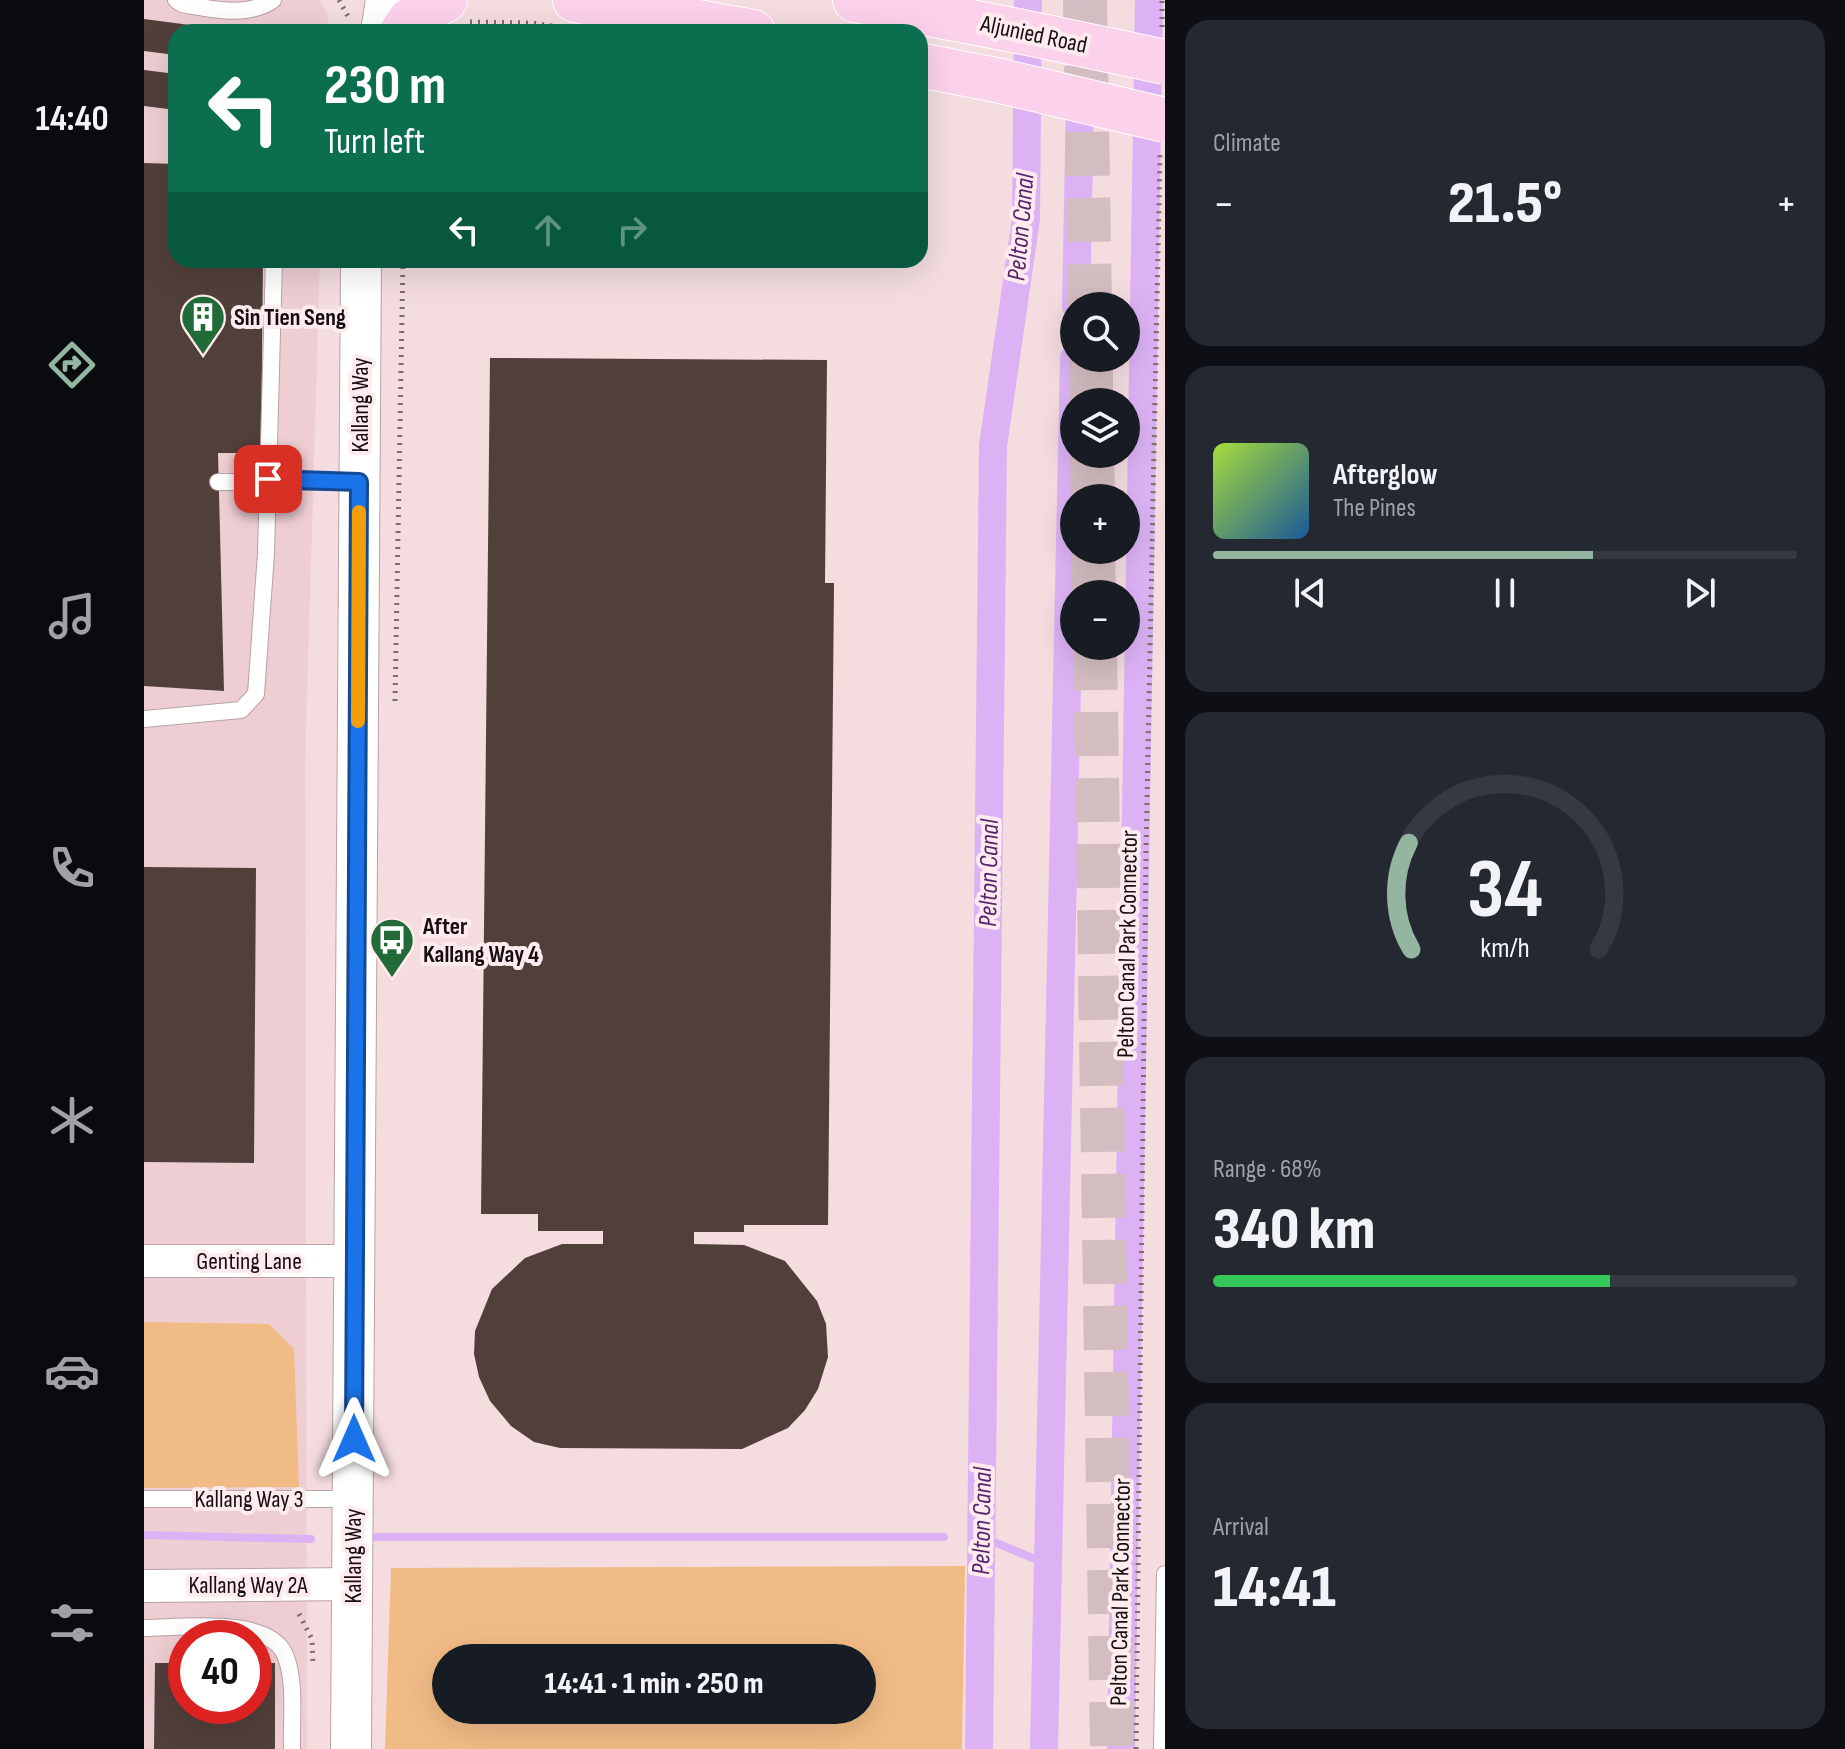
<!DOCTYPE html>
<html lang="en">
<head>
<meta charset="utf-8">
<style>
	:root { --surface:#171b24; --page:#242831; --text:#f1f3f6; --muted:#9ea1a6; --line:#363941; --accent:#94b6a0 }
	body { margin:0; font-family:"Sofia Sans Condensed",sans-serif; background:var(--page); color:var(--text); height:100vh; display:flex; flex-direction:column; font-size:30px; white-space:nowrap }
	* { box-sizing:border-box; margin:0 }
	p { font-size:26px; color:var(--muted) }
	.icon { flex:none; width:44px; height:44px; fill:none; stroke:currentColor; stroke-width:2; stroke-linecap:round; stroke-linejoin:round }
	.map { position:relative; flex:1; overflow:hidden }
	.side { display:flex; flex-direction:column; gap:20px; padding:20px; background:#0d0f14; width:680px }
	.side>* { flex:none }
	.guide { position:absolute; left:24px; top:24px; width:760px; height:244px; border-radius:24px; box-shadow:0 8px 32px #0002; background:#0b6e4f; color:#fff; overflow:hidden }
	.fabs { position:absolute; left:916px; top:292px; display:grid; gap:16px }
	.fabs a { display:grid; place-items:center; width:80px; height:80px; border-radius:50%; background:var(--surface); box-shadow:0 8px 32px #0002; font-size:40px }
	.speed { position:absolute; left:24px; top:1620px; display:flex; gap:16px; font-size:40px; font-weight:700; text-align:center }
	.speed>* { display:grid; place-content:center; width:104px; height:104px; border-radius:50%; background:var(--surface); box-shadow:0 8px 32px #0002; line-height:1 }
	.speed .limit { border:12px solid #d22; background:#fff; color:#111 }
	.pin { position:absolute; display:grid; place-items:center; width:68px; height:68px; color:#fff; margin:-34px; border-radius:16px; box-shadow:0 4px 12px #0006 }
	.me { position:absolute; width:88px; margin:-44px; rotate:0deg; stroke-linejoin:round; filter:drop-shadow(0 0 6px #0008) }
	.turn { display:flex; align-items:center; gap:28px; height:168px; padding:0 24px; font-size:36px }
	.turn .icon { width:104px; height:104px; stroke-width:2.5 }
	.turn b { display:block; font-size:56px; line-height:68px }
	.lanes { display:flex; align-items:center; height:76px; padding:0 24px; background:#0003; justify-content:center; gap:40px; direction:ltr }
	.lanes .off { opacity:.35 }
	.big { font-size:60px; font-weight:800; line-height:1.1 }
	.side .card { flex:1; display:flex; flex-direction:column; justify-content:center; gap:12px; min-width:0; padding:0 28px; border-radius:24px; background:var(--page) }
	.side .dial { align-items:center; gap:0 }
	.dial svg { height:208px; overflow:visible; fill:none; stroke:var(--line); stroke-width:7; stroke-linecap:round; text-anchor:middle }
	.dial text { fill:var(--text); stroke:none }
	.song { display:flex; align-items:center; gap:24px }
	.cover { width:96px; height:96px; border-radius:12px; background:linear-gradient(135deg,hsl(80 70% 55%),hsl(210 70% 35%)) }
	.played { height:8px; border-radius:4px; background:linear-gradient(90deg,var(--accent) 65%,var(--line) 65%) }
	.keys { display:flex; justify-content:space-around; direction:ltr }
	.heat { display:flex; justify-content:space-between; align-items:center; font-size:44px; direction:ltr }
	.charge { height:12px; border-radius:6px; background:linear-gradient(90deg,#34c759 68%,var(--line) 0) }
	.trip { position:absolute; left:288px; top:1644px; width:444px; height:80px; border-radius:40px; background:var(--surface); box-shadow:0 8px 32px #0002; font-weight:800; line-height:80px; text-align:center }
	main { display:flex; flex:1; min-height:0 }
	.tabs { display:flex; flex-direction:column; width:144px; justify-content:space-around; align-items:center; background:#090b0e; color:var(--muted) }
	.tabs .icon { width:56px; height:56px }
	.tabs .selected { color:var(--accent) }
	.tabs b { font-size:36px; color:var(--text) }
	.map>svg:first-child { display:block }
</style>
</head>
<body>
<main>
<nav class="tabs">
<b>14:40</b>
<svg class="icon selected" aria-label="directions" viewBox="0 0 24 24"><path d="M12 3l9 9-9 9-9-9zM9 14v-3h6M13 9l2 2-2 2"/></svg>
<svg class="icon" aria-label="music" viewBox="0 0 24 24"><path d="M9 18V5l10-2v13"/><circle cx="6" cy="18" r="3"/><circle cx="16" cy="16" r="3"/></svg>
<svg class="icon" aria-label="phone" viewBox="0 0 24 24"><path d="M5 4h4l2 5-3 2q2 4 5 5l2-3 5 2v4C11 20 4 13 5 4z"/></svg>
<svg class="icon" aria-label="climate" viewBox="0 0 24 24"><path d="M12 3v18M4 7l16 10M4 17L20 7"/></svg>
<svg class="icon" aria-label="car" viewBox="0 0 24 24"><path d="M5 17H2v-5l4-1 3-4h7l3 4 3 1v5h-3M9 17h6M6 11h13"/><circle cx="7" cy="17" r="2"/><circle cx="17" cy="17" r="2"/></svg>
<svg class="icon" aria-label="filters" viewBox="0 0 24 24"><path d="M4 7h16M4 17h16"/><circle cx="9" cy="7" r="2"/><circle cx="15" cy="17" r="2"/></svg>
</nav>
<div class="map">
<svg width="1021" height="1749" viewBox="0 0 1021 1749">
	<rect width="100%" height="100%" fill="#f4dcdf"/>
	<!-- built -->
	<path fill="#eeced2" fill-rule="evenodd" d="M0 0H176L184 16 183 32H32V260H176L161 762 163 1749H0ZM42 1638H110V1706H42Z"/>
	<!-- green -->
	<g fill="#f1bb86" fill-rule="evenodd">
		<polygon points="0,1322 125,1324 150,1349 155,1487 0,1488"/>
		<path d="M821 1566 818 1749H241L247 1568ZM302 1658H718V1710H302Z"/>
	</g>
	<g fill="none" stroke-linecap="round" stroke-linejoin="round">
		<!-- stream -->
		<g stroke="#dcb2f4" stroke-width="8">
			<polyline points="0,1535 167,1539"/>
			<polyline points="231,1537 800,1537"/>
			<polyline points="838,1537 903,1564"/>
		</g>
		<!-- canal -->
		<g stroke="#dcb2f4" stroke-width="28">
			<polyline points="932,306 938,0"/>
			<polyline points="835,1749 849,446 882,219 884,0"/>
			<polyline points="900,1749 930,358"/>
			<polyline points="977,1749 1005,0"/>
		</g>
	</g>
	<!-- building -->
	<g fill="#513f3a">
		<polygon points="0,19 84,30 84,32 32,32 32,55 0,51"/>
		<polygon points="0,70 32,74 32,110 0,106"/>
		<polygon points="0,163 32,164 32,260 119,260 117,453 74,453 80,691 0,686"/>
		<polygon points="346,358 683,360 681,583 690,583 684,1225 600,1225 600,1232 550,1232 550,1244 600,1245 641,1261 673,1301 682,1324 684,1357 674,1389 661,1410 644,1428 598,1449 416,1448 390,1442 367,1426 346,1401 335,1377 330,1354 331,1331 348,1289 381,1258 418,1244 459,1244 459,1231 394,1231 394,1214 337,1214"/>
		<polygon points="0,867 112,868 110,1163 0,1162"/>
		<polygon points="11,1663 42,1663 42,1706 110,1706 110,1663 131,1663 131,1749 10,1749"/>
	</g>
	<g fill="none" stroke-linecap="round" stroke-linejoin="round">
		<!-- motorway-tunnel -->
		<g stroke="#d3bdc0" stroke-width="44" stroke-dasharray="44 22" stroke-linecap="butt">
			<polyline points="941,0 946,306"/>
			<polyline points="947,358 947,402"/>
			<polyline points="948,454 949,498"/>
			<polyline points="949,550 950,594"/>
			<polyline points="951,646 968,1749"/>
		</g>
		<!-- service casing -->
		<g stroke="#b9a2a5" stroke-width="18">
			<g id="service">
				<path d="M32 0 38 4C67 9 103 18 129 0"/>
				<polyline points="74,482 215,482"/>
				<polyline points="0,719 97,710 112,694 122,553 130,260"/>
				<polyline points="0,1499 208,1499"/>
				<path d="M0 1628C36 1628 127 1615 142 1657 152 1685 147 1720 148 1749"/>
				<polyline points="1018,1749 1021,1574"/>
			</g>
		</g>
		<!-- minor casing -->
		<g stroke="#b9a2a5" stroke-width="34">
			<g id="minor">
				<polyline points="0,1261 211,1261"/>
				<polyline points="0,1586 208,1584"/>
			</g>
		</g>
		<!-- tertiary casing -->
		<g stroke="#b9a2a5" stroke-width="42">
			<g id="tertiary">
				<polyline points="237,32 242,0"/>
				<polyline points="207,1749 217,260"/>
			</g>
		</g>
		<!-- primary casing -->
		<g stroke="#fff" stroke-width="46">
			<g id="primary">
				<polyline points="431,0 609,32"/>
				<polyline points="711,0 874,31"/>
				<polyline points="258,32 266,20 301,0"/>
				<polyline points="776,65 857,81"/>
			</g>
		</g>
		<!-- path -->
		<g stroke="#7b6c6e" stroke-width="5" stroke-dasharray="2 6" stroke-linecap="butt">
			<polyline points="195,0 206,20"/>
			<polyline points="326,22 389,23 408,26"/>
			<polyline points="1018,27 1018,0"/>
			<polyline points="251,701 259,260"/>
			<polyline points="155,1614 168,1639 169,1664"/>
			<polyline points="992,1749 1002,851 1016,154"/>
		</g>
		<!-- service -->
		<use href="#service" stroke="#fff" stroke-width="16"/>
		<!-- minor -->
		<use href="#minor" stroke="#fff" stroke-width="32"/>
		<!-- tertiary -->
		<use href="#tertiary" stroke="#fff" stroke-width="40"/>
		<!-- primary -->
		<use href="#primary" stroke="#fcd1ec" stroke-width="44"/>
		<!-- primary-bridge casing -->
		<g stroke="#fff" stroke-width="46" stroke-linecap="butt">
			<g id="primary-bridge">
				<polyline points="874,31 1021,62"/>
				<polyline points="857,81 1021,120"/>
			</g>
		</g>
		<!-- primary-bridge -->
		<use href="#primary-bridge" stroke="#fcd1ec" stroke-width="44"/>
	</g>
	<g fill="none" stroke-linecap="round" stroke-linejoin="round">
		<!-- route casing -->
		<g stroke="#114b97" stroke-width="20">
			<polyline id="route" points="124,479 215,482 210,1439"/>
		</g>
		<!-- route -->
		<use href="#route" stroke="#1a73e8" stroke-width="14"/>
		<!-- slow -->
		<polyline stroke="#f59e0b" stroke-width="14" points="214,721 215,512"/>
	</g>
	<!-- icons -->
	<defs>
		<g id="building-pin" transform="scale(2.3)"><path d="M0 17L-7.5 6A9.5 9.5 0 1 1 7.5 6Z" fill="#226b38" stroke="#feebed"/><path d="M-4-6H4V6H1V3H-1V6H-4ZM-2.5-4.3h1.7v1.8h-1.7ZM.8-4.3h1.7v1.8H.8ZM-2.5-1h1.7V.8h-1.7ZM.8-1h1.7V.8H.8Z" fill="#fff"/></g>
		<g id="bus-pin" transform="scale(2.3)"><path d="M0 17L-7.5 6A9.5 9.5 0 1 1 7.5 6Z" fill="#226b38" stroke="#feebed"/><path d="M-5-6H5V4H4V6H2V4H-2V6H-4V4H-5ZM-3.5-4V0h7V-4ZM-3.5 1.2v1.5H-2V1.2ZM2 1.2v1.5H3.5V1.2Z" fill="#fff"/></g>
	</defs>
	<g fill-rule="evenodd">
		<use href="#building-pin" x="59" y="317"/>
		<use href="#bus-pin" x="248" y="940"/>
	</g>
	<g text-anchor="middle" stroke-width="8" stroke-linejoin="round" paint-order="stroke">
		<!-- street labels -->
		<g font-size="24" fill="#160e0f" stroke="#feebed">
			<text transform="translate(890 34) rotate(12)" y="8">Aljunied Road</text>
			<text transform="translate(216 405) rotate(-90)" y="8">Kallang Way</text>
			<text transform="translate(983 944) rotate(-89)" y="8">Pelton Canal Park Connector</text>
			<text x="105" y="1269">Genting Lane</text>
			<text x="105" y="1507">Kallang Way 3</text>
			<text transform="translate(209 1556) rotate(-90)" y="8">Kallang Way</text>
			<text x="104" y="1593">Kallang Way 2A</text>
			<text transform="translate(976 1592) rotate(-89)" y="8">Pelton Canal Park Connector</text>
		</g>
		<!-- poi labels -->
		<g font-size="24" font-weight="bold" fill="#160e0f" stroke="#feebed" text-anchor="start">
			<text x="90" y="325">Sin Tien Seng</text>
			<text x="279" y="934">After<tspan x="279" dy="28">Kallang Way 4</tspan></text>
		</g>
		<!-- water labels -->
		<g font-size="26" font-style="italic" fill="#57236f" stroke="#feebed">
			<text transform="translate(876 227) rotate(-85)" y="9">Pelton Canal</text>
			<text transform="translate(844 873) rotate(-89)" y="9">Pelton Canal</text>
			<text transform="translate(837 1521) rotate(-89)" y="9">Pelton Canal</text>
		</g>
	</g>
</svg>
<div class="fabs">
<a><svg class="icon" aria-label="search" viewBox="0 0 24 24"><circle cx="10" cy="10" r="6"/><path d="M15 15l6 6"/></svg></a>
<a><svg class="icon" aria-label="layers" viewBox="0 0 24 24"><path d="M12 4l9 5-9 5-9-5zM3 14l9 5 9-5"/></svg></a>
<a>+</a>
<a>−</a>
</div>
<div class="speed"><div class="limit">40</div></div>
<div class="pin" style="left:124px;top:479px;background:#d93025"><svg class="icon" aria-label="arrive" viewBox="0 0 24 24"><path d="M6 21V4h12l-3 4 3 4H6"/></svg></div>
<svg class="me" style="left:210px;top:1439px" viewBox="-20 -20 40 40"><path d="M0-17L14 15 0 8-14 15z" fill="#1a73e8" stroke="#fff" stroke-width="4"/></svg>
<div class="trip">14:41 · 1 min · 250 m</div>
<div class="guide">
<div class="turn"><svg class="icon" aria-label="left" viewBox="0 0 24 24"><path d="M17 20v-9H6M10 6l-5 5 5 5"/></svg><div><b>230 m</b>Turn left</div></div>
<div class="lanes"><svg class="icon" aria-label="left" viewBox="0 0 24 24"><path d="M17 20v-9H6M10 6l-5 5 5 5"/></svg><svg class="icon off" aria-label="ahead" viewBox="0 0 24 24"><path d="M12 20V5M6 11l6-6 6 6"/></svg><svg class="icon off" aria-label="right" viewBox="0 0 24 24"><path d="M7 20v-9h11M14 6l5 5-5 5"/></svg></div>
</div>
</div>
<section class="side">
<div class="card"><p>Climate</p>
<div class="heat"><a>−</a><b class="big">21.5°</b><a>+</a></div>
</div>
<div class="card">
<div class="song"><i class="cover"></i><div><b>Afterglow</b><p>The Pines</p></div></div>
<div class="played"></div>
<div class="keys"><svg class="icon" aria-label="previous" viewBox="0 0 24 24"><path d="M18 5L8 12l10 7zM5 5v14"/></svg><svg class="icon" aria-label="pause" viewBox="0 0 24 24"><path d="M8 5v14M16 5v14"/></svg><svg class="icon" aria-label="next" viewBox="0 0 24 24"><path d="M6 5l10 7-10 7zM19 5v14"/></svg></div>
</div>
<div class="card dial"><svg viewBox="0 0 100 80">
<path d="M14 69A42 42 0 1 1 86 69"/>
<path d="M14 69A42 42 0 0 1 13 28" stroke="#94b6a0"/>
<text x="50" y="56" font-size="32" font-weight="700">34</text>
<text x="50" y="72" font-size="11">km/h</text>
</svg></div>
<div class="card"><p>Range · 68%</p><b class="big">340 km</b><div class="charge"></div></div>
<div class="card"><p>Arrival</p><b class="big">14:41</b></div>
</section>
</main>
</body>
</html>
